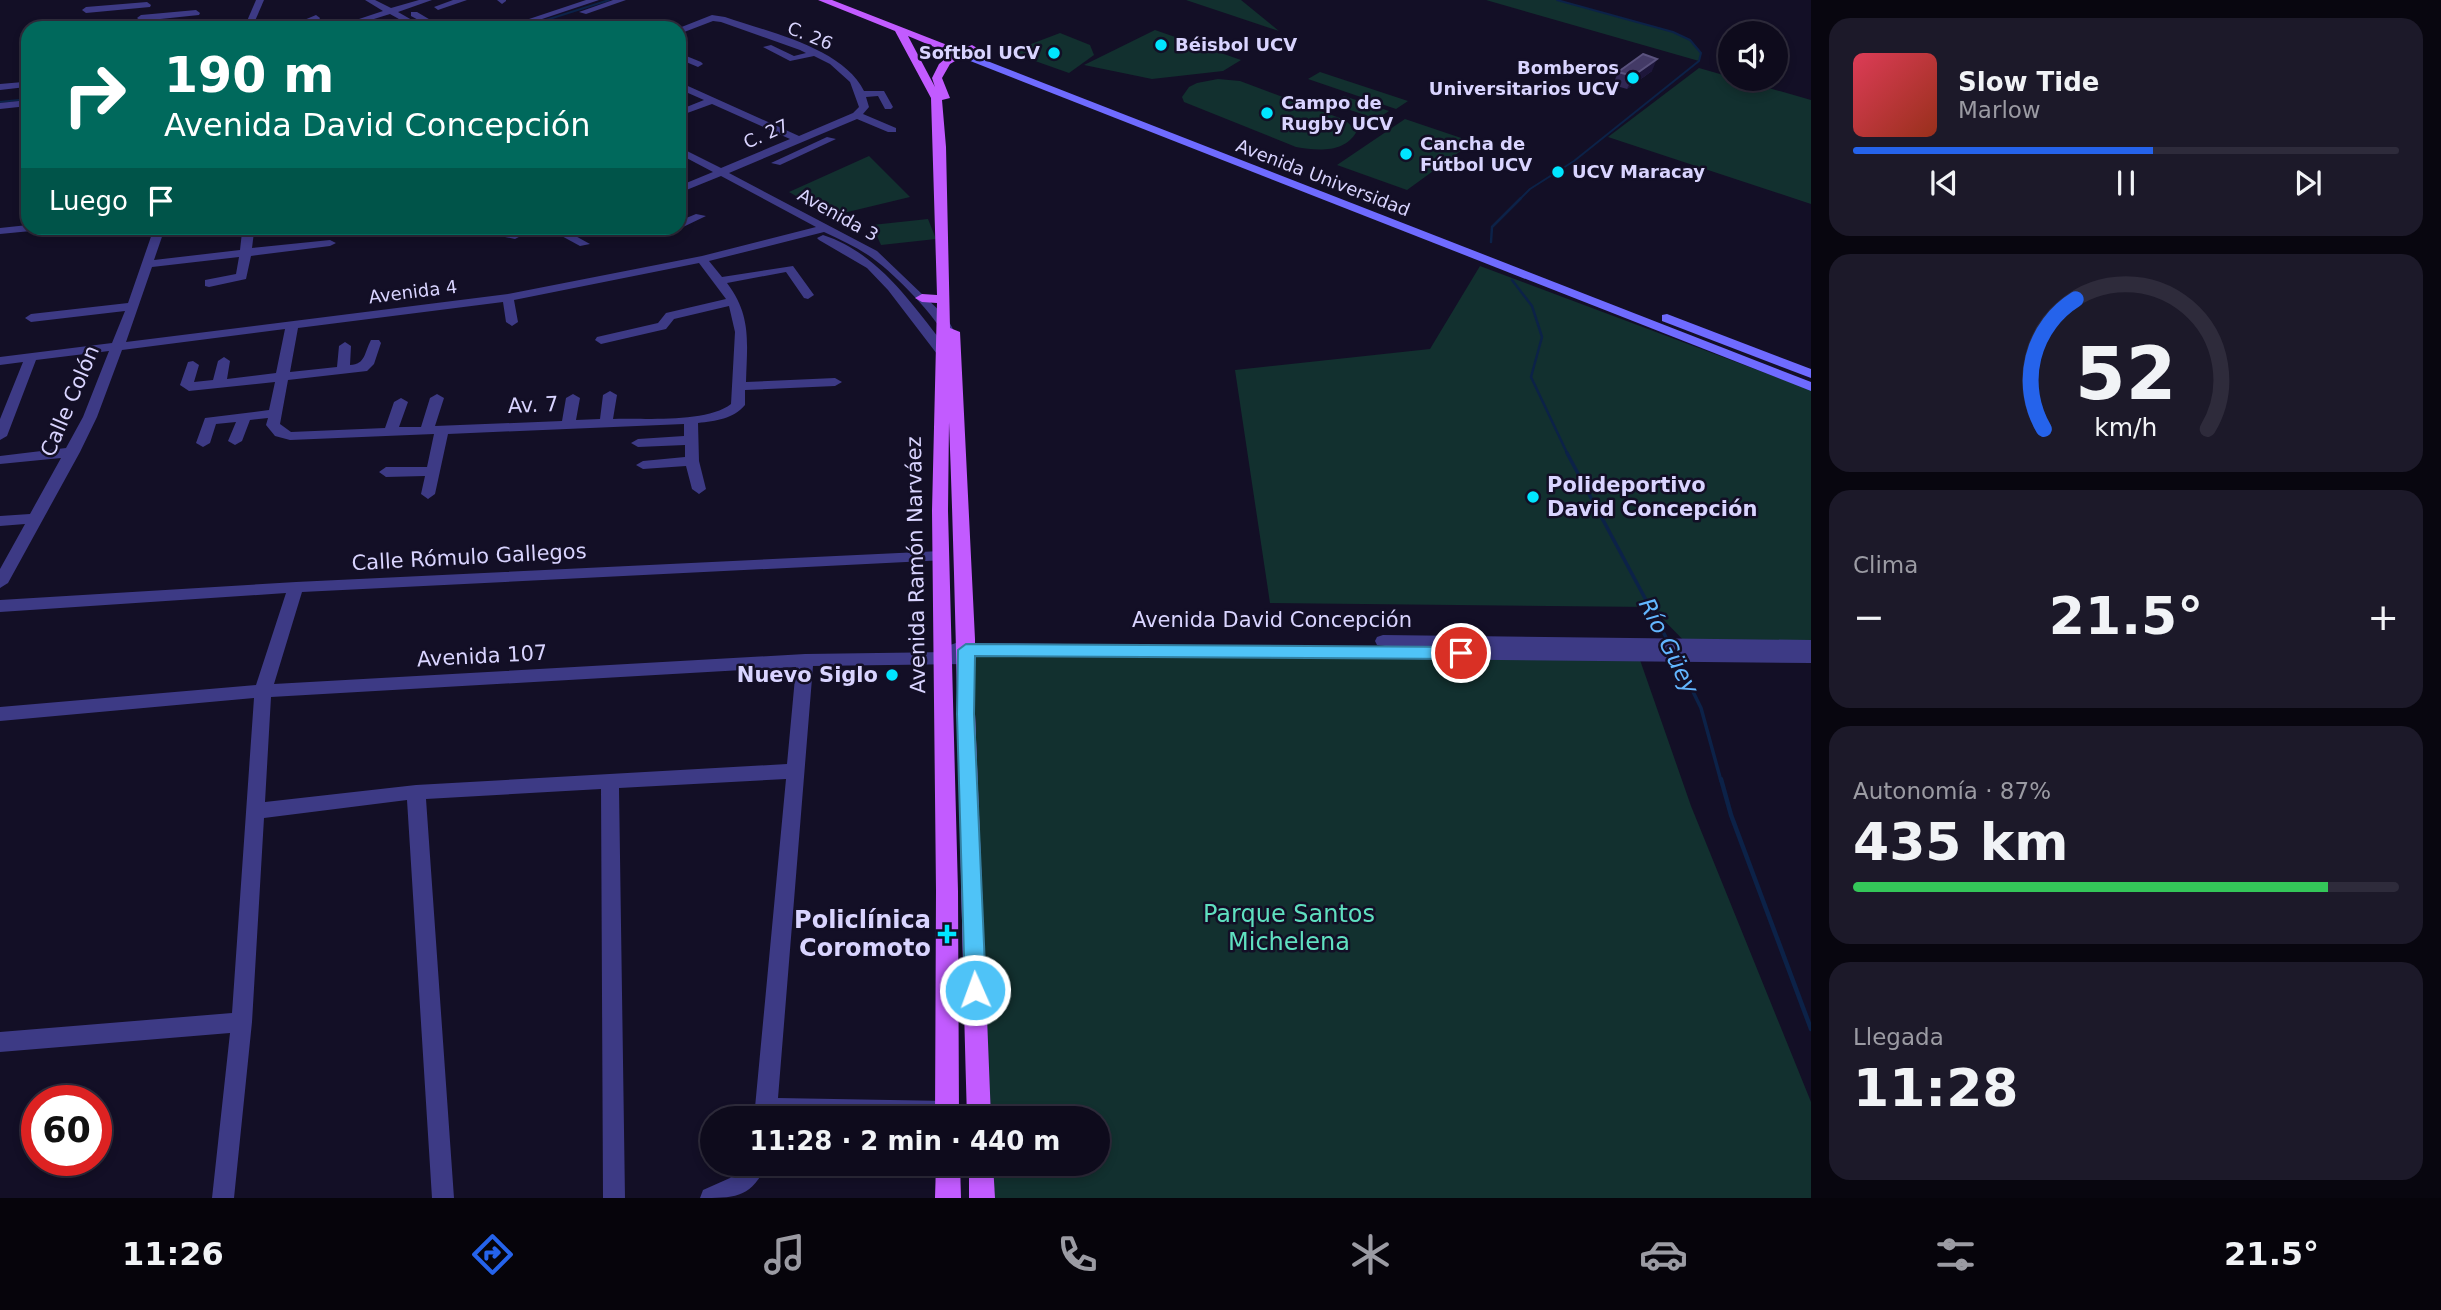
<!DOCTYPE html>
<html lang="es">
<head>
<meta charset="utf-8">
<style>
	:root { --surface:#0e0b1c; --page:#1c1929; --text:#f1f3f6; --muted:#9b9ba3; --line:#2e2b3b; --accent:#2563eb }
	body { margin:0; font-family:"DejaVu Sans",sans-serif; background:var(--page); color:var(--text); height:100vh; display:flex; flex-direction:column; font-size:26px; white-space:nowrap }
	* { box-sizing:border-box; margin:0 }
	p { font-size:23px; color:var(--muted) }
	.icon { flex:none; width:38px; height:38px; fill:none; stroke:currentColor; stroke-width:2; stroke-linecap:round; stroke-linejoin:round }
	.map { position:relative; flex:1; overflow:hidden }
	.panel { display:flex; flex-direction:column; gap:18px; padding:18px; background:#08060f; width:630px }
	.panel>* { flex:none }
	.banner { position:absolute; left:21px; top:21px; width:665px; height:214px; border-radius:21px; box-shadow:0 4px 10px #0003,0 0 0 2px var(--line); background:#00695c; color:#fff; overflow:hidden }
	.controls { position:absolute; left:1718px; top:21px; display:grid; gap:14px }
	.controls a { display:grid; place-items:center; width:70px; height:70px; border-radius:50%; background:var(--surface); box-shadow:0 4px 10px #0003,0 0 0 2px var(--line); font-size:35px }
	.speed { position:absolute; left:21px; top:1085px; display:flex; gap:14px; font-size:35px; font-weight:700; text-align:center }
	.speed>* { display:grid; place-content:center; width:91px; height:91px; border-radius:50%; background:var(--surface); box-shadow:0 4px 10px #0003,0 0 0 2px var(--line); line-height:1 }
	.speed .limit { border:10px solid #d22; background:#fff; color:#111 }
	.pin { position:absolute; display:grid; place-items:center; width:60px; height:60px; color:#fff; margin:-30px; border:4px solid #fff; border-radius:50%; box-shadow:0 2px 7px #0007 }
	.me { position:absolute; width:77px; margin:-38px; rotate:358deg; stroke-linejoin:round; filter:drop-shadow(0 0 5px #0008) }
	.turn { display:flex; align-items:center; gap:24px; height:147px; padding:0 28px; font-size:32px }
	.turn .icon { width:91px; height:91px; stroke-width:2.5 }
	.turn b { display:block; font-size:49px; line-height:60px }
	.then { display:flex; align-items:center; height:66px; padding:0 28px; background:#0003; gap:14px; font-size:26px }
	.big { font-size:52px; font-weight:700; line-height:1.1 }
	.panel .tile { flex:1; display:flex; flex-direction:column; justify-content:center; gap:10px; min-width:0; padding:0 24px; border-radius:21px; background:var(--page) }
	.panel .dial { align-items:center; gap:0 }
	.dial svg { height:182px; overflow:visible; fill:none; stroke:var(--line); stroke-width:7; stroke-linecap:round; text-anchor:middle }
	.dial text { fill:var(--text); stroke:none }
	.song { display:flex; align-items:center; gap:21px }
	.cover { width:84px; height:84px; border-radius:10px; background:linear-gradient(135deg,hsl(350 70% 55%),hsl(10 70% 35%)) }
	.played { height:7px; border-radius:4px; background:linear-gradient(90deg,var(--accent) 55%,var(--line) 55%) }
	.keys { display:flex; justify-content:space-around; direction:ltr }
	.heat { display:flex; justify-content:space-between; align-items:center; font-size:38px; direction:ltr }
	.charge { height:10px; border-radius:5px; background:linear-gradient(90deg,#34c759 87%,var(--line) 0) }
	.trip { position:absolute; left:700px; top:1106px; width:410px; height:70px; border-radius:35px; background:var(--surface); box-shadow:0 4px 10px #0003,0 0 0 2px var(--line); font-weight:700; line-height:70px; text-align:center }
	.menu { display:flex; height:112px; justify-content:space-around; align-items:center; background:#06040b; color:var(--muted) }
	.menu .icon { width:49px; height:49px }
	.menu .current { color:var(--accent) }
	.menu b { font-size:32px; color:var(--text) }
	main { display:flex; flex:1; min-height:0 }
	.map>svg:first-child { display:block }
</style>
</head>
<body>
<main>
<div class="map">
<svg width="1811" height="1198" viewBox="0 0 1811 1198">
	<rect width="100%" height="100%" fill="#130f26"/>
	<!-- green -->
	<g fill="#12302f">
		<polygon points="1186,0 1241,0 1279,31"/>
		<polygon points="1486,0 1557,0 1673,32 1690,40 1701,53 1699,61"/>
		<polygon points="1155,30 1241,60 1223,71 1152,79 1084,65"/>
		<polygon points="1060,33 1090,45 1094,55 1069,73 1010,52"/>
		<polygon points="1699,68 1811,100 1811,204 1608,137"/>
		<polygon points="1320,72 1408,101 1396,109 1308,79"/>
		<path d="M1218 79 1240 81 1345 120 1357 131C1345 153 1318 151 1296 147L1184 102 1182 97 1189 87 1197 83Z"/>
		<polygon points="1344,96 1389,111 1377,119 1332,104"/>
		<polygon points="1405,119 1473,142 1407,190 1337,165"/>
		<polygon points="869,156 910,197 831,216 789,192"/>
		<polygon points="928,219 936,239 881,245 872,225"/>
		<polygon points="1480,266 1811,390 1811,650 1691,648 1651,607 1270,603 1235,370 1430,349"/>
		<polygon points="964,655 1640,660 1691,806 1811,1102 1811,1198 988,1198 987,1164 1097,1164 1097,1118 985,1118"/>
	</g>
	<g fill="none" stroke-linecap="round" stroke-linejoin="round">
		<!-- stream-far3 -->
		<g stroke="#0c2248" stroke-width="2">
			<polyline points="521,28 609,0"/>
			<polyline points="0,102 28,99"/>
			<polyline points="1519,200 1530,189 1574,161 1699,61 1701,53 1690,40 1673,32 1557,0"/>
		</g>
		<!-- stream-far2 -->
		<g stroke="#0c2248" stroke-width="2.5">
			<polyline points="1491,242 1492,227 1521,198"/>
			<polyline points="1512,280 1532,306 1542,337 1531,377 1568,455"/>
		</g>
		<!-- stream-far1 -->
		<g stroke="#0c2248" stroke-width="3.5">
			<polyline points="1567,453 1668,641"/>
			<polyline points="1676,657 1701,708 1721,781"/>
		</g>
		<!-- stream -->
		<polyline stroke="#0c2248" stroke-width="4.5" points="1721,779 1731,815 1811,1029"/>
		<!-- street -->
		<g fill="#3d3a85" fill-rule="evenodd">
			<polygon points="256,0 264,0 252,28 244,28"/>
			<polygon points="365,0 375,0 391,8 419,0 432,0 398,12 426,28 415,28 390,14 345,28 332,28 383,11"/>
			<polygon points="453,0 467,0 438,10 434,7"/>
			<polygon points="497,0 506,0 506,1 502,4"/>
			<polygon points="586,0 599,0 515,28 502,28"/>
			<polygon points="613,0 626,0 586,14 579,12"/>
			<polygon points="147,2 151,5 150,7 86,13 82,10 86,7"/>
			<polygon points="196,10 200,13 199,15 141,21 137,18 141,15"/>
			<polygon points="411,12 417,12 444,28 433,28 411,16"/>
			<polygon points="316,15 320,18 319,20 297,28 285,28"/>
			<path d="M712 15 725 17C768 32 843 48 864 91H884L893 107 891 109H885L878 96 866 97 869 107 863 114 896 128V132H888L857 119 729 173 877 251 947 318 954 331 952 334H944C929 309 892 271 868 255 854 246 839 239 824 232L709 261 722 277 793 266 814 295 808 299 804 298 786 272 727 283C752 316 747 343 746 382L835 378 842 382 835 386 745 390V405C733 419 716 421 698 423L699 461 706 489 699 494 692 489 686 466 643 469 636 465 643 461 685 457V445L638 447 631 443 638 439 684 436V424L448 434 435 494 428 499 421 494 425 476 386 477 379 472 386 467H427L434 434 290 440 275 436 266 425 268 418 250 420 242 441 235 445 228 441 236 422 216 424 210 443 203 447 196 443 205 418 269 410 275 382 189 391 180 385 188 362 193 361 199 365 194 382 213 380 218 361 224 357 230 361 227 379 276 373 285 329 122 350 97 417 80 452 8 583 0 588V569L25 524 0 526V516L30 514 61 458 0 464V456L66 448 83 417 109 351 36 360 7 436 0 440V419L23 362 0 365V357L112 343 125 311 31 322 25 318 31 314 128 303 154 228H165L154 260 240 250 242 232 248 229 254 232 252 248 330 240 336 243 330 246 251 256 246 279 209 287 205 286V280L236 274 239 257 152 267 126 342 508 294 702 256 816 227 721 176 679 193V186L713 172 679 154V147L721 168 790 139 712 104 679 116V110L704 100 679 89V82L799 136 853 113 859 107 850 82 830 64 814 56 790 61 763 47 771 45 794 56 806 53 800 50 721 22 713 21 679 34V28ZM699 263 726 299 666 313 658 323 597 337 595 340 601 344 666 329 674 319 729 306 735 332 731 404C707 423 645 418 613 419L617 395 610 391 603 395 600 419 576 420 580 398 573 394 566 398 562 421 435 426 444 398 437 394 430 398 421 427H399L408 402 401 398 394 402 385 428 291 432 280 424 288 380 367 371 374 364 381 343 379 340H371C364 353 366 364 350 365L351 346 345 342 339 346 337 367 290 372 298 328 503 302 506 322 512 326 518 322 514 300Z"/>
			<polygon points="208,24 212,28 203,28"/>
			<polygon points="27,53 28,59 24,58 24,54"/>
			<polygon points="679,53 701,62 703,64 698,67 679,59"/>
			<polygon points="23,82 28,85 26,87 0,90 0,84"/>
			<polygon points="28,100 28,106 0,109 0,103"/>
			<polygon points="827,137 836,139 780,165 771,163"/>
			<polygon points="696,214 706,216 683,227 675,228 679,228 679,221"/>
			<polygon points="28,225 28,228 37,228 31,231 0,234 0,228"/>
			<polygon points="522,228 536,228 515,239 505,237"/>
			<polygon points="547,228 561,228 590,244 580,246"/>
			<path d="M823 235C879 253 912 305 947 348V354H937L888 290 867 268 819 240 817 238Z"/>
			<path d="M941 551 949 556 946 560 302 592 274 684 805 654 950 652 948 649 950 645 956 643 1393 647 1377 645 1375 641 1377 637 1383 635 1811 640V663L973 655 972 662 966 664 813 666 778 1098 947 1101 955 1104 958 1112 955 1118H754L786 779 619 788 625 1198H603L601 789 426 799 454 1198H432L407 800 264 818 252 1022 234 1198H212L230 1033 0 1052V1032L232 1013 254 698 0 721V707L256 685 286 593 0 612V600L296 582ZM796 667 787 764 416 785 265 802 271 697Z"/>
			<path d="M743 1164H767C751 1198 736 1198 700 1198L703 1190 730 1178Z"/>
		</g>
		<!-- secondary -->
		<g fill="#6f6bff" fill-rule="evenodd">
			<polygon points="959,50 1811,382 1811,391 955,55 954,53"/>
			<polygon points="1667,314 1811,369 1811,378 1662,321 1662,315"/>
		</g>
		<!-- primary -->
		<g fill="#c25bff" fill-rule="evenodd">
			<path d="M818 0H832L960 50 972 45 977 48 950 64 942 78 950 98 942 100 946 147 950 328 960 332 975 639V714L991 1118H967C960 886 958 654 949 422L948 511 958 891 959 1118H935L936 891 932 511 937 303 922 302 915 298 922 294 937 295 931 98 895 31ZM908 36 951 54 939 64 932 78 935 87Z"/>
			<polygon points="936,1164 960,1164 961,1198 935,1198"/>
			<polygon points="969,1164 993,1164 995,1198 969,1198"/>
		</g>
	</g>
	<!-- wall -->
	<polygon fill="#312854" points="1652,71 1627,89 1613,85 1618,72"/>
	<!-- shaded-wall -->
	<polygon fill="#1d163a" points="1657,59 1652,71 1627,89 1633,76"/>
	<!-- building -->
	<polygon fill="#433a66" stroke="#5a527e" stroke-width="2" points="1643,54 1657,59 1633,76 1618,72"/>
	<!-- route -->
	<polygon fill="#4fc3f7" stroke="#337fa1" stroke-width="2" points="966,644 1461,647 1469,653 1461,659 975,656 974,714 986,990 983,997 975,999 968,997 965,990 957,714 958,650"/>
	<!-- markers -->
	<g fill="#00e5ff" stroke="#130f26" stroke-width="2.5">
		<circle cx="1161" cy="45" r="7"/>
		<circle cx="1054" cy="53" r="7"/>
		<circle cx="1633" cy="78" r="7"/>
		<circle cx="1267" cy="113" r="7"/>
		<circle cx="1406" cy="154" r="7"/>
		<circle cx="1558" cy="172" r="7"/>
		<circle cx="1533" cy="497" r="7"/>
		<circle cx="892" cy="675" r="7"/>
		<path d="M943.5 923.5h7v7h7v7h-7v7h-7v-7h-7v-7h7z"/>
	</g>
	<g text-anchor="middle" stroke-width="5" stroke-linejoin="round" paint-order="stroke">
		<!-- far-street labels -->
		<g font-size="18" fill="#d9d4ff" stroke="#130f26">
			<text transform="translate(810 36) rotate(22)" y="6">C. 26</text>
			<text transform="translate(766 134) rotate(-24)" y="6">C. 27</text>
			<text transform="translate(1323 178) rotate(21)" y="6">Avenida Universidad</text>
			<text transform="translate(838 215) rotate(29)" y="6">Avenida 3</text>
			<text transform="translate(413 292) rotate(-7)" y="6">Avenida 4</text>
		</g>
		<!-- far-poi labels -->
		<g font-size="18" font-weight="bold" fill="#d9d4ff" stroke="#130f26" text-anchor="start">
			<text x="1175" y="51">Béisbol UCV</text>
			<text x="1040" y="59" text-anchor="end">Softbol UCV</text>
			<text x="1619" y="74" text-anchor="end">Bomberos<tspan x="1619" dy="21">Universitarios UCV</tspan></text>
			<text x="1281" y="109">Campo de<tspan x="1281" dy="21">Rugby UCV</tspan></text>
			<text x="1420" y="150">Cancha de<tspan x="1420" dy="21">Fútbol UCV</tspan></text>
			<text x="1572" y="178">UCV Maracay</text>
		</g>
		<!-- street labels -->
		<g font-size="21" fill="#d9d4ff" stroke="#130f26">
			<text transform="translate(70 401) rotate(-67)" y="7">Calle Colón</text>
			<text transform="translate(533 405) rotate(-2)" y="7">Av. 7</text>
			<text transform="translate(469 557) rotate(-3)" y="7">Calle Rómulo Gallegos</text>
			<text transform="translate(916 565) rotate(-91)" y="7">Avenida Ramón Narváez</text>
			<text x="1272" y="627">Avenida David Concepción</text>
			<text transform="translate(482 656) rotate(-3)" y="7">Avenida 107</text>
		</g>
		<!-- poi labels -->
		<g font-size="21" font-weight="bold" fill="#d9d4ff" stroke="#130f26" text-anchor="start">
			<text x="1547" y="492">Polideportivo<tspan x="1547" dy="24">David Concepción</tspan></text>
			<text x="878" y="682" text-anchor="end">Nuevo Siglo</text>
		</g>
		<!-- water labels -->
		<g font-size="23" font-style="italic" fill="#62b6ff" stroke="#130f26">
			<text transform="translate(1669 646) rotate(63)" y="8">Río Güey</text>
		</g>
		<!-- near-park labels -->
		<g font-size="24" fill="#5fe0c0" stroke="#130f26">
			<text x="1289" y="922">Parque Santos<tspan x="1289" dy="28">Michelena</tspan></text>
		</g>
		<!-- near-poi labels -->
		<g font-size="24" font-weight="bold" fill="#d9d4ff" stroke="#130f26" text-anchor="end">
			<text x="931" y="928">Policlínica<tspan x="931" dy="28">Coromoto</tspan></text>
		</g>
	</g>
</svg>
<div class="controls">
<a><svg class="icon" aria-label="sound" viewBox="0 0 24 24"><path d="M4 9h4l5-4v14l-5-4H4zM17 9q2 3 0 6"/></svg></a>
</div>
<div class="speed"><div class="limit">60</div></div>
<div class="pin" style="left:1461px;top:653px;background:#d93025"><svg class="icon" aria-label="arrive" viewBox="0 0 24 24"><path d="M6 21V4h12l-3 4 3 4H6"/></svg></div>
<svg class="me" style="left:975px;top:990px" viewBox="-20 -20 40 40"><circle r="17" fill="#4fc3f7" stroke="#fff" stroke-width="3"/><path d="M0-11L8 9 0 5-8 9z" fill="#fff"/></svg>
<div class="trip">11:28 · 2 min · 440 m</div>
<div class="banner">
<div class="turn"><svg class="icon" aria-label="right" viewBox="0 0 24 24"><path d="M7 20v-9h11M14 6l5 5-5 5"/></svg><div><b>190 m</b>Avenida David Concepción</div></div>
<div class="then">Luego<svg class="icon" aria-label="arrive" viewBox="0 0 24 24"><path d="M6 21V4h12l-3 4 3 4H6"/></svg></div>
</div>
</div>
<section class="panel">
<div class="tile">
<div class="song"><i class="cover"></i><div><b>Slow Tide</b><p>Marlow</p></div></div>
<div class="played"></div>
<div class="keys"><svg class="icon" aria-label="previous" viewBox="0 0 24 24"><path d="M18 5L8 12l10 7zM5 5v14"/></svg><svg class="icon" aria-label="pause" viewBox="0 0 24 24"><path d="M8 5v14M16 5v14"/></svg><svg class="icon" aria-label="next" viewBox="0 0 24 24"><path d="M6 5l10 7-10 7zM19 5v14"/></svg></div>
</div>
<div class="tile dial"><svg viewBox="0 0 100 80">
<path d="M14 69A42 42 0 1 1 86 69"/>
<path d="M14 69A42 42 0 0 1 28 12" stroke="#2563eb"/>
<text x="50" y="56" font-size="32" font-weight="700">52</text>
<text x="50" y="72" font-size="11">km/h</text>
</svg></div>
<div class="tile"><p>Clima</p>
<div class="heat"><a>−</a><b class="big">21.5°</b><a>+</a></div>
</div>
<div class="tile"><p>Autonomía · 87%</p><b class="big">435 km</b><div class="charge"></div></div>
<div class="tile"><p>Llegada</p><b class="big">11:28</b></div>
</section>
</main>
<nav class="menu">
<b>11:26</b>
<svg class="icon current" aria-label="directions" viewBox="0 0 24 24"><path d="M12 3l9 9-9 9-9-9zM9 14v-3h6M13 9l2 2-2 2"/></svg>
<svg class="icon" aria-label="music" viewBox="0 0 24 24"><path d="M9 18V5l10-2v13"/><circle cx="6" cy="18" r="3"/><circle cx="16" cy="16" r="3"/></svg>
<svg class="icon" aria-label="phone" viewBox="0 0 24 24"><path d="M5 4h4l2 5-3 2q2 4 5 5l2-3 5 2v4C11 20 4 13 5 4z"/></svg>
<svg class="icon" aria-label="climate" viewBox="0 0 24 24"><path d="M12 3v18M4 7l16 10M4 17L20 7"/></svg>
<svg class="icon" aria-label="car" viewBox="0 0 24 24"><path d="M5 17H2v-5l4-1 3-4h7l3 4 3 1v5h-3M9 17h6M6 11h13"/><circle cx="7" cy="17" r="2"/><circle cx="17" cy="17" r="2"/></svg>
<svg class="icon" aria-label="filters" viewBox="0 0 24 24"><path d="M4 7h16M4 17h16"/><circle cx="9" cy="7" r="2"/><circle cx="15" cy="17" r="2"/></svg>
<b>21.5°</b>
</nav>
</body>
</html>
